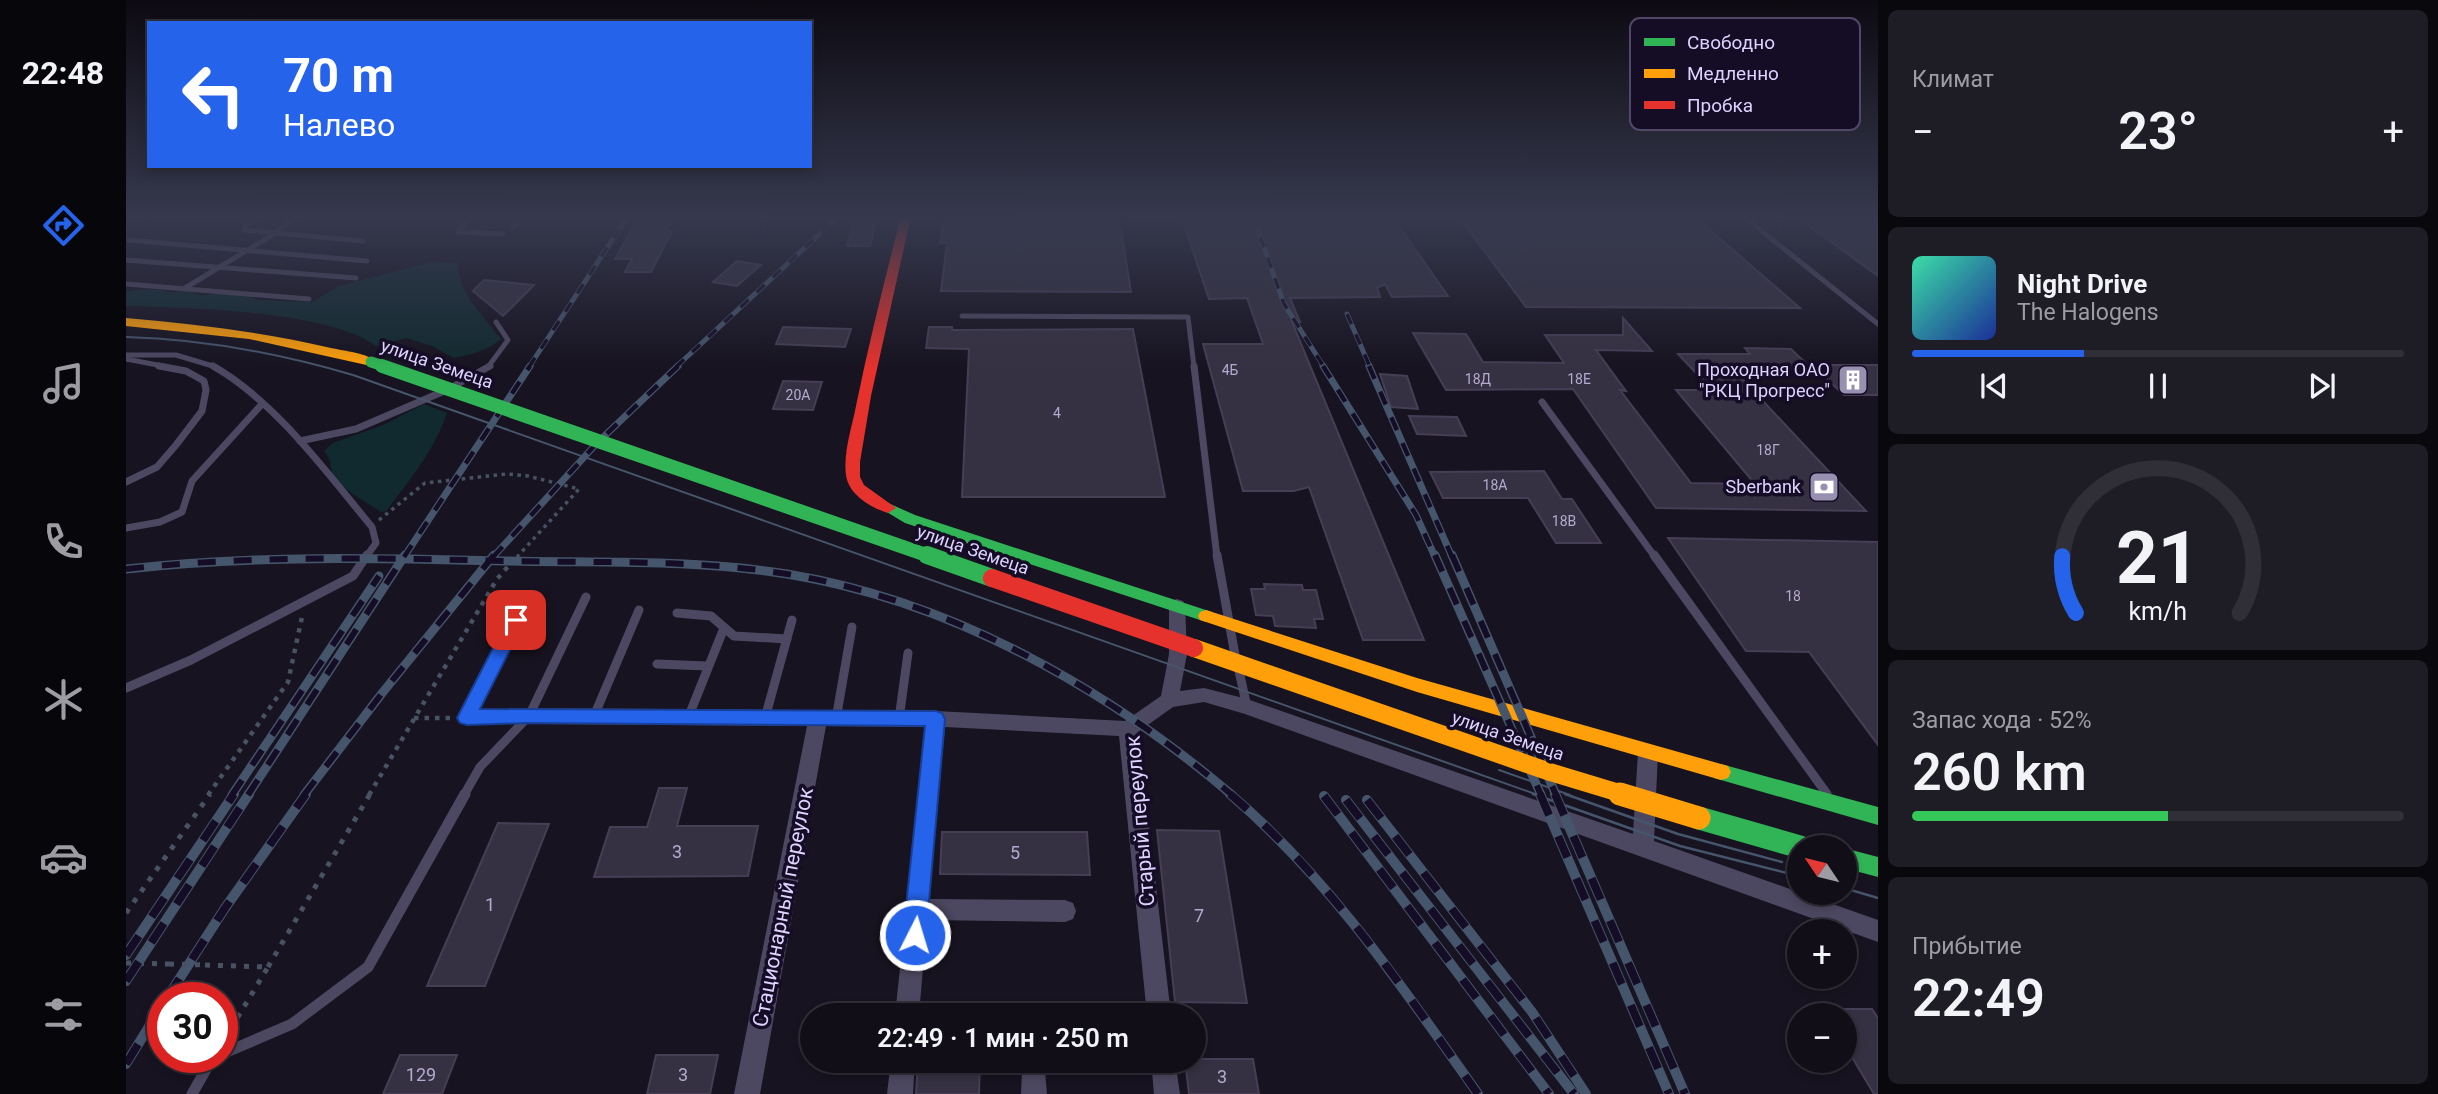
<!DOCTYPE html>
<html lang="ru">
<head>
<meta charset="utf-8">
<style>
	:root { --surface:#110e18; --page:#1e1c25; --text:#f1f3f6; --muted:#9c9ca2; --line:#302e37; --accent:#2563eb }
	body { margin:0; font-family:Roboto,sans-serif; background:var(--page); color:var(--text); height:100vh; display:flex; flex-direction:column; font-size:26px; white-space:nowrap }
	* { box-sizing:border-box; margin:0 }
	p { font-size:23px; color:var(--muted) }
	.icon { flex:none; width:38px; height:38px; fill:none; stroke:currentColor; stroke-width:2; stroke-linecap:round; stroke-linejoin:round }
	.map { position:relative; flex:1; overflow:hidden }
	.details { display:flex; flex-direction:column; gap:10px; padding:10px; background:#09080d; width:560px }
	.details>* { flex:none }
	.guide { position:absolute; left:21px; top:21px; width:665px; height:147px; border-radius:0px; box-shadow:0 4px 10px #0003,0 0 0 2px var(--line); background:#2563eb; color:#fff; overflow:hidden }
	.needle { width:46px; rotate:305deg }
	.tools { position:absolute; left:1661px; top:835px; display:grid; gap:14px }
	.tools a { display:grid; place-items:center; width:70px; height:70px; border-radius:50%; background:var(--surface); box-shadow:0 4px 10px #0003,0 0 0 2px var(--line); font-size:35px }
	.speed { position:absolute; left:21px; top:982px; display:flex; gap:14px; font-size:35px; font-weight:700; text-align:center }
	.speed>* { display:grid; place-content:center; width:91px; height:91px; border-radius:50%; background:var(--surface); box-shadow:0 4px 10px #0003,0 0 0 2px var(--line); line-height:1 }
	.speed .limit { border:10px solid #d22; background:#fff; color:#111 }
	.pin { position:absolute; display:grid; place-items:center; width:60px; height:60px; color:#fff; margin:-30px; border-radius:14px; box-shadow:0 4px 10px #0006 }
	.me { position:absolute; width:77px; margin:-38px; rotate:5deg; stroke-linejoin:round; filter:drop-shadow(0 0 5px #0008) }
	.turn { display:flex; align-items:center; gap:24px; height:147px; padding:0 21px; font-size:32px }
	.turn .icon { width:91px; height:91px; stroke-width:2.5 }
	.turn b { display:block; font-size:49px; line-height:60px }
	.big { font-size:52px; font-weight:600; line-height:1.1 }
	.details .tile { flex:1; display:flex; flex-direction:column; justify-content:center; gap:10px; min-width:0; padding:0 24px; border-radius:10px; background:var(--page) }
	.details .dial { align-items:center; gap:0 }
	.dial svg { height:182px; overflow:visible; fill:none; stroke:var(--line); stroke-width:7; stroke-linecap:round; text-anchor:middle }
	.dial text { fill:var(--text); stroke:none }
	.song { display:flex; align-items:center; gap:21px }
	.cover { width:84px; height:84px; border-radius:10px; background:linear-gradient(135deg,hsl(160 70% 55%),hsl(230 70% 35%)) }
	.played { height:7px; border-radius:4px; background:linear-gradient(90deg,var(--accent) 35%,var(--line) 35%) }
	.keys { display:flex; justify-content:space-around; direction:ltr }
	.heat { display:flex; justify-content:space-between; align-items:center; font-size:38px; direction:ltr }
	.charge { height:10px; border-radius:5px; background:linear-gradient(90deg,#34c759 52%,var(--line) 0) }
	.trip { position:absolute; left:674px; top:1003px; width:406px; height:70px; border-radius:35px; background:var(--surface); box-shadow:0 4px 10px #0003,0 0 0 2px var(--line); font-weight:600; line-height:70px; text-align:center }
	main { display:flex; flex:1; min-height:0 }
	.menu { display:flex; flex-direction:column; width:126px; justify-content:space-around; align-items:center; background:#07060a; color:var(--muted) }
	.menu .icon { width:49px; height:49px }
	.menu .selected { color:var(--accent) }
	.menu b { font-size:32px; color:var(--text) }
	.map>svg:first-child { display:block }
</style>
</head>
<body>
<main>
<nav class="menu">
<b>22:48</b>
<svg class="icon selected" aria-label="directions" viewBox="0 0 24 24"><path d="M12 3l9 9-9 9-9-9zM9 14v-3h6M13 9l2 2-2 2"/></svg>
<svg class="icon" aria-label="music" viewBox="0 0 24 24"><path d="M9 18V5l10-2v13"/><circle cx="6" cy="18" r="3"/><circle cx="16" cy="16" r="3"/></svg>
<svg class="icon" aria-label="phone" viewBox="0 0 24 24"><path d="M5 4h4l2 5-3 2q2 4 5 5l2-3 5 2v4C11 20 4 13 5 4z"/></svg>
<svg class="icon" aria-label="climate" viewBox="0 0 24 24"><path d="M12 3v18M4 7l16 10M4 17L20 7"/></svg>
<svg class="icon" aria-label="car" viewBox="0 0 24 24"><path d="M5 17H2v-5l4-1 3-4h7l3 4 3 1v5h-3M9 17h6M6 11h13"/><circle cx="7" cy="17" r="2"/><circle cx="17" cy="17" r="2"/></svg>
<svg class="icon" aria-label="filters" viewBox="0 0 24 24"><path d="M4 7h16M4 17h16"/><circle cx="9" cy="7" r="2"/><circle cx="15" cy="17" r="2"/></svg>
</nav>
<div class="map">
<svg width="1752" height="1094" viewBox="0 0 1752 1094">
	<rect width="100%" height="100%" fill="#171320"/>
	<!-- green -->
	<g fill="#112a2f">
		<path d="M305 262 332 263C331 292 359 318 375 339 362 351 345 354 328 358L306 346 280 338 250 346C201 310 63 308 0 306V292C15 289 29 288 44 292 49 293 55 290 60 291 66 291 71 295 76 295 93 294 116 290 131 300L186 302 213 286Z"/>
		<path d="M298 404 321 413C309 449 284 480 260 511L255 512C241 502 213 489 206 472 203 461 206 461 198 451L207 443 257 425Z"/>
	</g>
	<!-- building -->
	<g fill="#363142" stroke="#453e55" stroke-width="2">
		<polygon points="514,216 548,216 540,231 546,231 525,272 499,272 506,259 489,259"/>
		<polygon points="819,216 993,216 1005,292 815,291 821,243 814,243"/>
		<polygon points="1055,216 1266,216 1322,296 1266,297 1259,284 1251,288 1254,297 1164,298 1174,322 1166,322 1298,640 1237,640 1183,487 1168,491 1117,491 1077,344 1137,344 1121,298 1083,299"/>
		<polygon points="1332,216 1568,216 1674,308 1400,307"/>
		<polygon points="1669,216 1752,216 1752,276"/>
		<polygon points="728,220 750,220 744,246 721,246"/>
		<polygon points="611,261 635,265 611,286 587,282"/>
		<polygon points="358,280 408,285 377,316 347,291"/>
		<polygon points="1497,318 1526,351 1470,350 1500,391 1494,390 1565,483 1629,484 1550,390 1586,390 1552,354 1624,354 1619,348 1665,349 1686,369 1609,368 1612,371 1609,371 1740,511 1530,508 1447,389 1320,390 1287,333 1340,334 1357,362 1438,363 1419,335 1497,335"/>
		<polygon points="657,327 725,329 719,347 650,344"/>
		<polygon points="803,327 826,327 826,330 1007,329 1039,497 836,497 843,349 800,348"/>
		<polygon points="1686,365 1752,365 1752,395 1718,395"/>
		<polygon points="1254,374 1281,376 1292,409 1265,407"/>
		<polygon points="657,381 696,382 687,410 647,409"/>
		<polygon points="1283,416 1331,417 1340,436 1291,434"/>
		<polygon points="1418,471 1436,499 1446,499 1475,543 1430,543 1402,498 1317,498 1304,472"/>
		<polygon points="1542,538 1752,542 1752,745 1683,652 1620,651"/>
		<polygon points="1138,584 1176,585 1177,590 1190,590 1197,619 1188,619 1190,628 1149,626 1147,616 1130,615 1125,589 1139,589"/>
		<polygon points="533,788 561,788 551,826 632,826 622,876 468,877 484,827 521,827"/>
		<polygon points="372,823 423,824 359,986 301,986"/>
		<polygon points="1031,830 1093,831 1121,1003 1049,1002"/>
		<polygon points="816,832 961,832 964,875 814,874"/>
		<polygon points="1718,1009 1746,1009 1752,1018 1752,1094 1748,1094 1718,1044"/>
		<polygon points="274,1055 331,1055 316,1094 257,1094"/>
		<polygon points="530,1055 592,1055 584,1094 521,1094"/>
		<polygon points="1068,1059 1127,1059 1133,1094 1063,1094 1059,1060"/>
		<polygon points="792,1060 854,1060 853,1094 790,1094"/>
	</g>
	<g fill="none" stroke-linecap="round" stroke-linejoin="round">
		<!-- path-far3 -->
		<polyline stroke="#475263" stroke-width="2.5" stroke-dasharray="2.5 3.5" stroke-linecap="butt" points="23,219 34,216"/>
		<!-- path-far2 -->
		<polyline stroke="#475263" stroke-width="3.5" stroke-dasharray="3.5 4.5" stroke-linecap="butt" points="253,520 299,483 381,474 402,476 453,489 391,557"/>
		<!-- path-far1 -->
		<g stroke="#475263" stroke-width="4.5" stroke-dasharray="4.5 6" stroke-linecap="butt">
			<polyline points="288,718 328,718"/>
			<polyline points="82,795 162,682 176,617"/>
			<polyline points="243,795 371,579 392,555"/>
		</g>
		<!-- path -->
		<g stroke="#475263" stroke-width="5" stroke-dasharray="5 8" stroke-linecap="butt">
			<polyline points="0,913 84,794"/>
			<polyline points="0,963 43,964"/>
			<polyline points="79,965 142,967 101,1035"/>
			<polyline points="142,967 244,794"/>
		</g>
		<!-- lane-far3 -->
		<g stroke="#4d4861" stroke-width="5">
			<polyline points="136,216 120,225 118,230 237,241"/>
			<polyline points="345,216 332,232 377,234"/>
			<polyline points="1617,216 1752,324"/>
			<polyline points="387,227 396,216"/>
			<polyline points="3,240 241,261"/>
			<polyline points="0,260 230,278"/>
			<polyline points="0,284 183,299"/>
			<polyline points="59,288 148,234 171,216"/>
			<polyline points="836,316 1062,317 1068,367"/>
			<polyline points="0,355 50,355 90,367"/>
			<polyline points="0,359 42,367"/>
			<polyline points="362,367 382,340 370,322"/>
		</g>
		<!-- lane-far2 -->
		<g stroke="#4d4861" stroke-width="7">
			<path d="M87 366C149 401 201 473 246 527L250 543 240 557"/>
			<polyline points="1068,366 1091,557"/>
			<polyline points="328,386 364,366"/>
			<polyline points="1416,402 1529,557"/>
			<polyline points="174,441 230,429 316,392"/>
			<polyline points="0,482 31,467 50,445 76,411 80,390 78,381 60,371 33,366"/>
			<polyline points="0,528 34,522 56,512 66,481 136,404"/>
		</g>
		<!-- lane-far1 -->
		<g stroke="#4d4861" stroke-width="9">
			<polyline points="1091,555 1109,655"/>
			<polyline points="1528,555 1701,794"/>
			<polyline points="402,595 341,718 403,716"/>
			<polyline points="551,613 585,616 608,636 661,639"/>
			<polyline points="531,664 581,666"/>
			<polyline points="1113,671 1121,707"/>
			<polyline points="0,688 65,660 227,576 241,555"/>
			<polyline points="468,716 513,610"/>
			<polyline points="562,718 598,628"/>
			<polyline points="639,718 666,620"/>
			<polyline points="710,719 726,627"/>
			<polyline points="773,719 782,653"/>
			<polyline points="338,795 354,767 403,716 460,597"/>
		</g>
		<!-- lane -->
		<g stroke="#4d4861" stroke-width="11">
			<polyline points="96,1054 166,1024 242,967 339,794"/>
			<polyline points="66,1094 86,1059 90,1057"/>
		</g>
		<!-- street -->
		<g fill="#4d4861" fill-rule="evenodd">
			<polygon points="1051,599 1057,601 1059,605 1061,654 1054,691 1078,688 1121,699 1507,834 1512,752 1515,746 1522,744 1529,746 1532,752 1528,841 1752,920 1752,942 1119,714 1078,702 1047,707 1012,732 1045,1015 1021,1015 993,736 819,727 803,899 939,900 947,903 950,911 947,919 939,922 801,920 793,1015 769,1015 800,727 700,726 634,1094 608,1094 681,726 403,724 396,721 394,716 396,711 403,708 810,711 999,721 1035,696 1043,654 1043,605 1045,601"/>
			<polygon points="765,1060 789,1060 787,1094 761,1094"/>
			<polygon points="890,1060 918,1060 921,1094 895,1094 896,1071"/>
			<polygon points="1025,1060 1049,1060 1054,1094 1028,1094"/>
		</g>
		<!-- fast -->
		<g fill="#30b455" fill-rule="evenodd">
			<polygon points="762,503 789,515 1086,612 1088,616 1086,620 1080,622 779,523 754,508 757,504"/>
			<polygon points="1595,764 1752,807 1752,825 1588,778 1585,772 1588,766"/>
			<polygon points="1718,848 1752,857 1752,877 1718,868"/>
		</g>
		<!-- slow -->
		<g fill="#ff9f0a" fill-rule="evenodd">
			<polygon points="0,216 13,216 0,221"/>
			<path d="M0 318C69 324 137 332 205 348 219 351 241 353 251 362L245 366 123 339 0 326Z"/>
			<polygon points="1080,610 1291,678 1595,764 1602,766 1605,772 1602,778 1595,780 1291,692 1074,620 1072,616 1074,612"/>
		</g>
		<!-- jam -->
		<path fill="#e5322d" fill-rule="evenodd" d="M775 216H785L745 396 734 462V477L738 485 770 508 762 513C745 508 722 494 720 475 717 453 726 427 730 406 743 342 759 279 775 216Z"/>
		<!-- tram-far1 -->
		<g stroke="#45556c" stroke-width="2">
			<path d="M0 337C78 339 152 353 227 375L1412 795"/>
			<polyline points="1373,770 1444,795"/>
		</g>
		<!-- tram -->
		<g stroke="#45556c" stroke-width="2.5">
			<polyline points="1407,794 1554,846 1673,876"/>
			<polyline points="1439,794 1552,834 1656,862"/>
			<polyline points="1718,888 1752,898"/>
		</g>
		<!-- rail-far3 casing -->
		<g stroke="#45556c" stroke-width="5">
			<g id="rail-far3">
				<polyline points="1127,216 1158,304 1198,367"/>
				<polyline points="1221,314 1244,367"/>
				<polyline points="403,367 502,216"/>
				<polyline points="550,367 713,216"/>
			</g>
		</g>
		<!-- rail-far2 casing -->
		<g stroke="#45556c" stroke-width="7">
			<g id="rail-far2">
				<polyline points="1197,366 1290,515 1309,557"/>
				<polyline points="1243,366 1326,557"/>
				<polyline points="278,557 404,366"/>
				<polyline points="367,557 471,443 552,366"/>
			</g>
		</g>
		<!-- rail-far1 casing -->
		<g stroke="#45556c" stroke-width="9">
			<g id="rail-far1">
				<polyline points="1309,555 1415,795"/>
				<polyline points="1326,555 1430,795"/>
				<path d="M0 569C127 555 253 558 380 561 473 563 568 559 661 574 826 601 980 688 1106 795"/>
				<polyline points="106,795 253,576"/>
				<polyline points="122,795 279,555"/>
				<polyline points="178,795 257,692 368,555"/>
			</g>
		</g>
		<!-- rail casing -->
		<g stroke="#45556c" stroke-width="10">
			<g id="rail">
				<path d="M1104 794C1204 879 1277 988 1352 1094"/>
				<polyline points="1414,794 1543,1094"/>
				<polyline points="1429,794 1559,1094"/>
				<polyline points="1198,796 1423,1094"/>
				<polyline points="1220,800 1448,1094"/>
				<polyline points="1241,800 1406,1012 1460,1094"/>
				<polyline points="0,955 108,794"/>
				<polyline points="0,981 123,794"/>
				<polyline points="41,998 99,908 180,794"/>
				<polyline points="0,1064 37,1004"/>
			</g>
		</g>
		<!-- rail-far3 -->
		<use href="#rail-far3" stroke="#150d26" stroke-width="3.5" stroke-dasharray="11" stroke-linecap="butt"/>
		<!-- rail-far2 -->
		<use href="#rail-far2" stroke="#150d26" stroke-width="4.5" stroke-dasharray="14" stroke-linecap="butt"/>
		<!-- rail-far1 -->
		<use href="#rail-far1" stroke="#150d26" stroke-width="6" stroke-dasharray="18" stroke-linecap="butt"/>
		<!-- rail -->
		<use href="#rail" stroke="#150d26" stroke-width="8" stroke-dasharray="23" stroke-linecap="butt"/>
		<!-- path-bridge -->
		<polyline stroke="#475263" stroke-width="5" stroke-dasharray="5 8" stroke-linecap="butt" points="43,964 79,965"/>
		<!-- fast-bridge-far3 -->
		<polyline stroke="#30b455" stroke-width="11" points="245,362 261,367"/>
		<!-- fast-bridge-far2 -->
		<polyline stroke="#30b455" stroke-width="14" points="256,366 806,557"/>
		<!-- fast-bridge-far1 -->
		<polyline stroke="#30b455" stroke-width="18" points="801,555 866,578"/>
		<!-- fast-bridge -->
		<polyline stroke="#30b455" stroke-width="23" points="1573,818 1674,847"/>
		<!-- slow-bridge-far1 -->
		<polyline stroke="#ff9f0a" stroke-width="18" points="1068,648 1424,772 1500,795"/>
		<!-- slow-bridge -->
		<polyline stroke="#ff9f0a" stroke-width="23" points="1494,794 1573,818"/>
		<!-- jam-bridge -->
		<polyline stroke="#e5322d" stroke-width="18" points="866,578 1068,648"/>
	</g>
	<!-- sky -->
	<linearGradient id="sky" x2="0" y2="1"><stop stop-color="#0d0a12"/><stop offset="0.59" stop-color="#36394e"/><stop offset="1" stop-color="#36394e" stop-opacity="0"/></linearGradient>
	<rect width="1752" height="369" fill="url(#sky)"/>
	<!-- route -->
	<polygon fill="#2563eb" stroke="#184099" stroke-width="2" points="390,613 396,615 399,620 354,709 810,711 816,713 819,719 800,935 797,943 789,946 781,943 777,935 799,726 403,723 341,725 334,723 331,718 334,712 384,615"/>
	<!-- icons -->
	<defs>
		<g id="building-square" transform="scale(1.575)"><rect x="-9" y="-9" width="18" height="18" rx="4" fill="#9890b1" stroke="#150d26"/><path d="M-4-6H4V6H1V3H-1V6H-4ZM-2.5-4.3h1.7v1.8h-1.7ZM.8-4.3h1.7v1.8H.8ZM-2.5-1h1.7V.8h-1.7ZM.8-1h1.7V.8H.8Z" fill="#fff"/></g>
		<g id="bank-square" transform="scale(1.575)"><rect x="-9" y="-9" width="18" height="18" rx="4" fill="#9890b1" stroke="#150d26"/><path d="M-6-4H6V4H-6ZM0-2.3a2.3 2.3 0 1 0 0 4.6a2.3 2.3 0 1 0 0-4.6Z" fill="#fff"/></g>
	</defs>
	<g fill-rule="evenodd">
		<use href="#building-square" x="1727" y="380"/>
		<use href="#bank-square" x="1698" y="487"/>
	</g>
	<g text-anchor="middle" stroke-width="7" stroke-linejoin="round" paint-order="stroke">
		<!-- number labels -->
		<g font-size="14" fill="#b4aad0">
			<text x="1104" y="375">4Б</text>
			<text x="1352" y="384">18Д</text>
			<text x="1453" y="384">18Е</text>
			<text x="672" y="400">20А</text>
			<text x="931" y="418">4</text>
			<text x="1642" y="455">18Г</text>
			<text x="1369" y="490">18А</text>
			<text x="1438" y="526">18В</text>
			<text x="1667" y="601">18</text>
		</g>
		<!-- street labels -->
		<g font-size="18" fill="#ded3ff" stroke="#150d26">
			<text transform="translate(311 364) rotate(19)" y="6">улица Земеца</text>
			<text transform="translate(847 550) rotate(19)" y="6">улица Земеца</text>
			<text transform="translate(1382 736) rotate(19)" y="6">улица Земеца</text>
		</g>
		<!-- poi labels -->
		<g font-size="18" fill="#ded3ff" stroke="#150d26" text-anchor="end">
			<text x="1704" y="376">Проходная ОАО<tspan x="1704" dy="21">"РКЦ Прогресс"</tspan></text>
			<text x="1675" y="493">Sberbank</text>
		</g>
		<!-- near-number labels -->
		<g font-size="18" fill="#b4aad0">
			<text x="551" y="858">3</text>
			<text x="889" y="859">5</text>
			<text x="364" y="911">1</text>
			<text x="1073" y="922">7</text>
			<text x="295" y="1081">129</text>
			<text x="557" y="1081">3</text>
			<text x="1096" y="1083">3</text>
		</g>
		<!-- near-street labels -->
		<g font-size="21" fill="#ded3ff" stroke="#150d26">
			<text transform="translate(1014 821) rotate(-95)" y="7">Старый переулок</text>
			<text transform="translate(657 907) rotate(-79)" y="7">Стационарный переулок</text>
		</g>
	</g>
	<!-- legend -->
	<rect x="1504" y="18" width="230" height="112" rx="10" fill="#150d26" stroke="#514867" stroke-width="2"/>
	<rect x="1518" y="38" width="31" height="8" fill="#30b455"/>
	<rect x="1518" y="69" width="31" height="9" fill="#ff9f0a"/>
	<rect x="1518" y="101" width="31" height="8" fill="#e5322d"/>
	<g font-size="19" fill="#ded3ff">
		<text x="1561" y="49">Свободно</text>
		<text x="1561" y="80">Медленно</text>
		<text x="1561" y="112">Пробка</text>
	</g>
</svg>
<div class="tools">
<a><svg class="needle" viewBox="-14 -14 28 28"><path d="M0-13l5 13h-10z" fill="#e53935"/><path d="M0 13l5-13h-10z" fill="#9c9ca2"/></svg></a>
<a>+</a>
<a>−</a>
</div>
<div class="speed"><div class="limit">30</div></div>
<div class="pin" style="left:390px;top:620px;background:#d93025"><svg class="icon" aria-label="arrive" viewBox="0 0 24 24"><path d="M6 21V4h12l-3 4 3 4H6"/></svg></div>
<svg class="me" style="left:789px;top:935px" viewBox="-20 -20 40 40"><circle r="17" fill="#2563eb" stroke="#fff" stroke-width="3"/><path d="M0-11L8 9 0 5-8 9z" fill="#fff"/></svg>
<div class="trip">22:49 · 1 мин · 250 m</div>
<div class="guide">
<div class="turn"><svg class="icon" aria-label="left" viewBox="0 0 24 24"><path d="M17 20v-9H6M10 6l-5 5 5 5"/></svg><div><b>70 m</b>Налево</div></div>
</div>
</div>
<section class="details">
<div class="tile"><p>Климат</p>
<div class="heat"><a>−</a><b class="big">23°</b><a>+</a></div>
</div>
<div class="tile">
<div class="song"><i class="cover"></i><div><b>Night Drive</b><p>The Halogens</p></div></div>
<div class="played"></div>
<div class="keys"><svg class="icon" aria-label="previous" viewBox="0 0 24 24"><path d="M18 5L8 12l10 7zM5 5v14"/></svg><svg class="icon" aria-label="pause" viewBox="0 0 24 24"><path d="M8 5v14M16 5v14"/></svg><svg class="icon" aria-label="next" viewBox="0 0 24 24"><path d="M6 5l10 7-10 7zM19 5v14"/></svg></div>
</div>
<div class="tile dial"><svg viewBox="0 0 100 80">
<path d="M14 69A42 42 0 1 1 86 69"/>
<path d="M14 69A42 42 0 0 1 8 44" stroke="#2563eb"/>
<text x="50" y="56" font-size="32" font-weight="700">21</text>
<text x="50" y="72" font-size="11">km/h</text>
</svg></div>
<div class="tile"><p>Запас хода · 52%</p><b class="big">260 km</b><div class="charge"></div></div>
<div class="tile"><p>Прибытие</p><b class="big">22:49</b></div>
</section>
</main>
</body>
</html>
